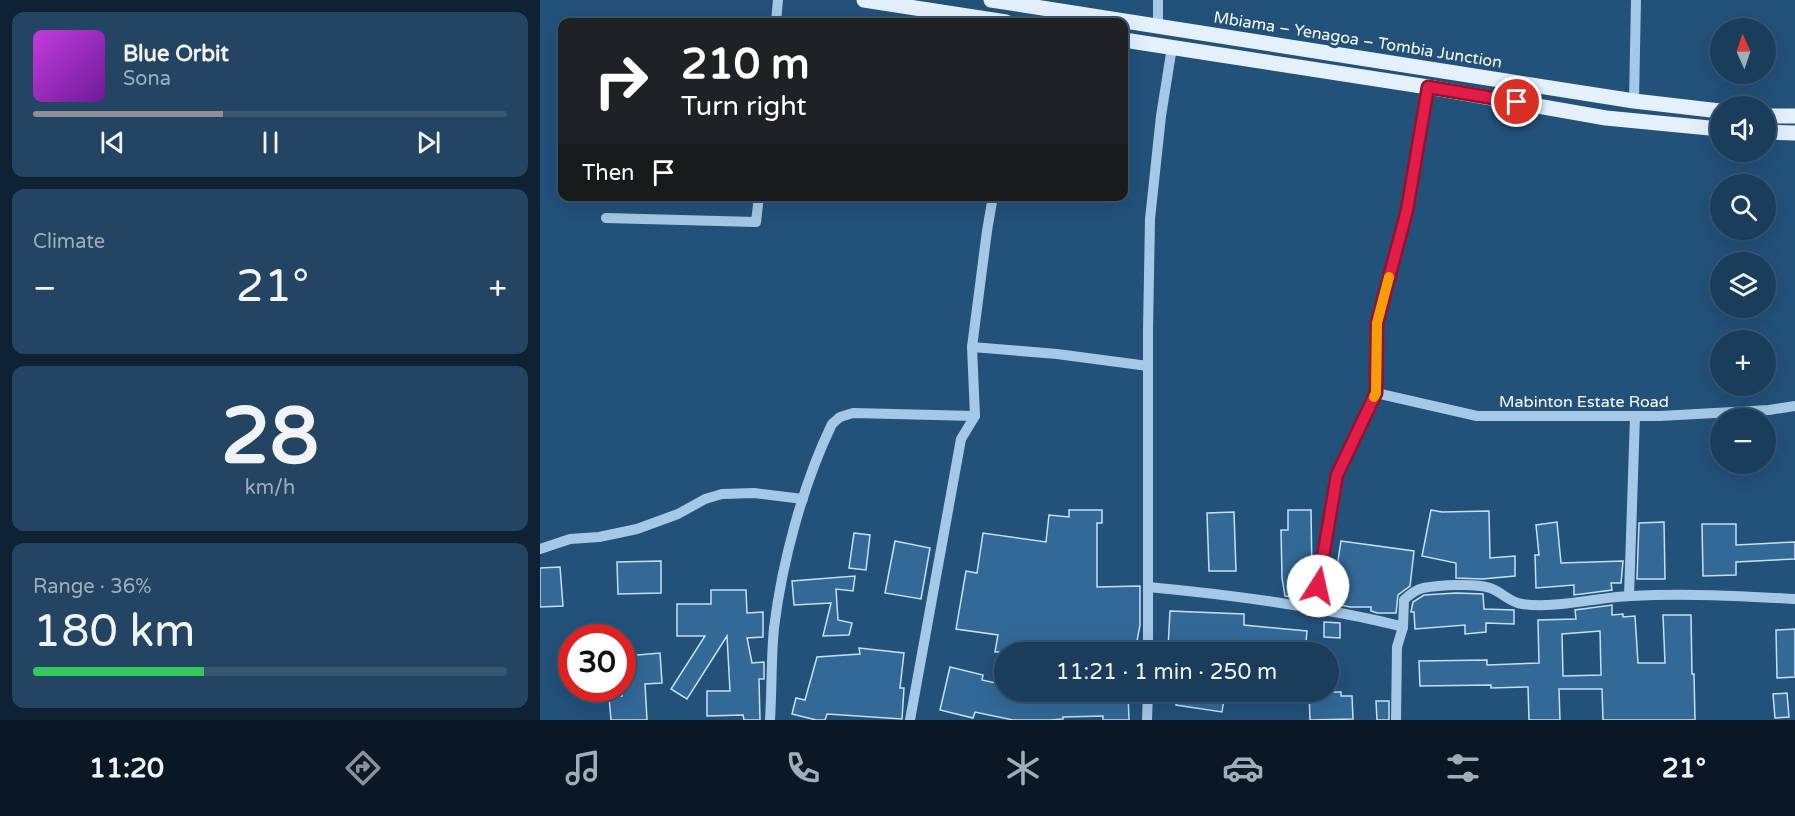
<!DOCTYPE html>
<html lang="en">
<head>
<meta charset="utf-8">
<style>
	:root { --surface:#1a3d5c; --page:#234462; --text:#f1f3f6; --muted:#9faebb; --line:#385672; --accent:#8c9099 }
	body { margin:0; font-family:"Varela Round",sans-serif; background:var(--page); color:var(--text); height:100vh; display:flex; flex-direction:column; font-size:22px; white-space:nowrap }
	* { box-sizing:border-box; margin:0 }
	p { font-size:20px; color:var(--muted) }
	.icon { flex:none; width:33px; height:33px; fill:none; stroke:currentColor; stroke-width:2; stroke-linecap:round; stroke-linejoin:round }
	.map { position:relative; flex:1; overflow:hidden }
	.details { display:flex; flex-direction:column; gap:12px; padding:12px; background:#0e2233; width:540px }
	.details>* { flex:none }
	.guide { position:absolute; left:18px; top:18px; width:570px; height:183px; border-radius:12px; box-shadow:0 6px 24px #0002,0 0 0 2px var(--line); background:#202124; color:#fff; overflow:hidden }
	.needle { width:39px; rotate:357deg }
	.fabs { position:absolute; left:1170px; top:18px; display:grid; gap:12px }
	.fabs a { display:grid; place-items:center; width:66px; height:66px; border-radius:50%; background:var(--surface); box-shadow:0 6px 24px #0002,0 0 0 2px var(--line); font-size:30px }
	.speed { position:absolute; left:18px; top:624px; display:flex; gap:12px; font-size:30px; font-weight:700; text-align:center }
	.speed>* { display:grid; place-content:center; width:78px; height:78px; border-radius:50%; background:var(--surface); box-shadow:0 6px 24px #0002,0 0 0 2px var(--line); line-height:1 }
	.speed .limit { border:9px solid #d22; background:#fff; color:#111 }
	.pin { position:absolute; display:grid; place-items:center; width:51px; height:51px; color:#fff; margin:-26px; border:3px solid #fff; border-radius:50%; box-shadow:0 2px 6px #0007 }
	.me { position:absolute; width:66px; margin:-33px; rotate:10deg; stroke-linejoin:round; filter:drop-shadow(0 0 4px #0008) }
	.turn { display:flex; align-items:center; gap:21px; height:126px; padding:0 24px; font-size:27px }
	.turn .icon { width:78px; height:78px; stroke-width:2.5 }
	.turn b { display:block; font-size:42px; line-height:51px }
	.then { display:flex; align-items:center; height:57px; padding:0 24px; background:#0003; gap:12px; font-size:22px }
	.big { font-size:45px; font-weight:600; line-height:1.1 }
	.details .tile { flex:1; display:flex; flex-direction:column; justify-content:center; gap:9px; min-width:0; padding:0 21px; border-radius:12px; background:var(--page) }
	.details .dial { align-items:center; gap:0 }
	.dial b { font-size:78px; line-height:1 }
	.song { display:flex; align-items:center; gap:18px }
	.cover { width:72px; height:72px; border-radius:9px; background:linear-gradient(135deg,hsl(290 70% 55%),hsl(280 70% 35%)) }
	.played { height:6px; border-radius:3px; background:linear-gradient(90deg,var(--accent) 40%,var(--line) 40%) }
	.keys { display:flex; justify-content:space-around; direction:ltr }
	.heat { display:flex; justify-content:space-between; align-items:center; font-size:33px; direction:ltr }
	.charge { height:9px; border-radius:4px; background:linear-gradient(90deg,#34c759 36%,var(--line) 0) }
	.trip { position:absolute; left:454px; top:642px; width:345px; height:60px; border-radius:30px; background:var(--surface); box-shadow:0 6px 24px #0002,0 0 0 2px var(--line); font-weight:600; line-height:60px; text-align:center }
	.dock { display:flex; height:96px; justify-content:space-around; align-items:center; background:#0a1825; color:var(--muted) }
	.dock .icon { width:42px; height:42px }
	.dock .on { color:var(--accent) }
	.dock b { font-size:27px; color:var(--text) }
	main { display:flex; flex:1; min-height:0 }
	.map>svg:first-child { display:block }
</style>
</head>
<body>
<main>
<section class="details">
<div class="tile">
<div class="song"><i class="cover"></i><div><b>Blue Orbit</b><p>Sona</p></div></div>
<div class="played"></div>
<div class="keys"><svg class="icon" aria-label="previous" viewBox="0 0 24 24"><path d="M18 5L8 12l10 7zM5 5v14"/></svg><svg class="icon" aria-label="pause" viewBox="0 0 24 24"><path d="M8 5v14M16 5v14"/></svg><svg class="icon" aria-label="next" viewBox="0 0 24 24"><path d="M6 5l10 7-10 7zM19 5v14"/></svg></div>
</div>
<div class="tile"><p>Climate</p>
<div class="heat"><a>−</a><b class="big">21°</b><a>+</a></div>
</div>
<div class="tile dial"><b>28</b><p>km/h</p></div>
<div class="tile"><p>Range · 36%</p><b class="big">180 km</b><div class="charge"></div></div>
</section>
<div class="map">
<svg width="1255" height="720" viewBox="0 0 1255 720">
	<rect width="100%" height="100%" fill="#22517a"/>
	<!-- building -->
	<g fill="#326997" stroke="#c7e0f4" stroke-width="1.5" fill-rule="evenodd">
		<polygon points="529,510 562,510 562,523 557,523 557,587 600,586 600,625 595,652 455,652 458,635 416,629 426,571 437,573 443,533 506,542 509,515 529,517"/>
		<polygon points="748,510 771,510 772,576 768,597 758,598 745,596 742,578 741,530 748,530"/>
		<polygon points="891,510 902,512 949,511 950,558 975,556 975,576 942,579 916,578 916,563 882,556"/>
		<polygon points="694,512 696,571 669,571 667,513"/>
		<polygon points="1017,522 1021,563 1083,561 1081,583 1071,583 1072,590 1034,595 1034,585 996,588 995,555 999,555 996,525"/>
		<polygon points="1124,522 1125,579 1097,579 1099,523"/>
		<polygon points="1162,524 1196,524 1196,545 1255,542 1255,559 1196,562 1196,575 1163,576"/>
		<polygon points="314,533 330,535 326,570 309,568"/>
		<polygon points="355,541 390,548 381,599 345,593"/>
		<polygon points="801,541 874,551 870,586 858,595 856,613 837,613 831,611 831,607 810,607 795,604 795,594 784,595 786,580 795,580"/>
		<polygon points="121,561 121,593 78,594 77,562"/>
		<polygon points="20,567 23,606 0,607 0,568"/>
		<polygon points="315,576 313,591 296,589 298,620 312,623 309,635 283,636 291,603 254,605 252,581"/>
		<polygon points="171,590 206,590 207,613 223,612 223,637 207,638 212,663 224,662 224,679 219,679 220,720 204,720 203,715 167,716 167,691 190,691 187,636 147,699 131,689 165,636 137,636 137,604 171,604"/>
		<polygon points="916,593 943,594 944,609 974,610 974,624 946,623 946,632 925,634 925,625 875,629 874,612 871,612 873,602 884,595"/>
		<path d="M1072 605V615L1083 614V617L1095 616 1098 663H1125L1123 615H1151L1152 674H1154L1155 720H1063L1062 689H1019L1020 720H989L988 687 951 688V685L880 686 879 661 947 660V665L999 663 998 620 1036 619 1035 610ZM1060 631 1061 675 1023 676 1022 634Z"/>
		<polygon points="630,611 704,614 704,625 767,631 765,652 714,652 714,651 628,648"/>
		<polygon points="784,622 800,623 800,638 784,637"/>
		<polygon points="1255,629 1255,677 1237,678 1236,630"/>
		<polygon points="319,648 364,653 360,688 364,688 362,719 287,714 285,720 276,720 252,714 256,698 265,700 277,657 320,654"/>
		<polygon points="120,653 122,683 105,684 107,720 71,720 69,697 82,696 82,675 88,675 86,656"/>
		<polygon points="410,667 443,675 442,680 465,685 465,692 588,692 589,720 563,720 563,716 523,717 523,719 510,720 473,720 435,712 433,718 400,710"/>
		<polygon points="638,692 685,692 682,712 636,705"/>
		<polygon points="769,692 801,692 801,696 812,696 813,719 770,720"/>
		<polygon points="1247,693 1249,717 1235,718 1233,694"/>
		<polygon points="836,701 849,701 849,720 837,720"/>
	</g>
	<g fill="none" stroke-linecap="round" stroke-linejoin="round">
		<!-- minor -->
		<g stroke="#a4c8e5" stroke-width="10">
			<polyline points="236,22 238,0"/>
			<polyline points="618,27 618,0"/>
			<polyline points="1094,101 1096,0"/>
			<polyline points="66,218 216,222 219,196"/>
			<polyline points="432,347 517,354 608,366"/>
			<polyline points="836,393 937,416 1120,416 1229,410 1255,406"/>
			<polyline points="0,549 30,539 59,537 97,529 138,514 165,499 182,494 214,493 263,499"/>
			<path d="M608 587C673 593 736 601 800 613 821 617 842 621 863 627L857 647 856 720"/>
			<polyline points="1089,596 1095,416"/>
			<polyline points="774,608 797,475 836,393 837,323 867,210 888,87"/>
			<path d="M863 627 864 600C869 595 875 590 883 588 899 585 935 583 950 588 962 592 969 602 982 604 1015 609 1058 597 1091 596 1146 593 1200 596 1255 599"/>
			<polyline points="608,652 608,330 610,219 621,116 632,47"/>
			<path d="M230 720C232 689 231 658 234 628 242 562 263 484 292 424L300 417 313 413 435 416"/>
			<polyline points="370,720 421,439 435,416 432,347 447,231 453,196"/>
			<polyline points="607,720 608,692"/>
		</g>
		<!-- major -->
		<g stroke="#e4f0fc" stroke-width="15">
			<polyline points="324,0 466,22"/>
			<polyline points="451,0 1094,101 1180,111"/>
			<polyline points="584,40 888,87 1066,118 1180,129"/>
			<polyline points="1226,116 1255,116"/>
			<polyline points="1226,132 1255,133"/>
		</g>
	</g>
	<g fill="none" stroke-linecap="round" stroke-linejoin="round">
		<!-- route casing -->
		<g stroke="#92132f" stroke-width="15">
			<polyline id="route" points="778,586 797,475 836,393 837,323 867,210 888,87 977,102"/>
		</g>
		<!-- route -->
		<use href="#route" stroke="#e11d48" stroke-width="10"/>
		<!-- slow -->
		<polyline stroke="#f59e0b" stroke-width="10" points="834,397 836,393 837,323 849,277"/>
	</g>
	<g text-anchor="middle" stroke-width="6" stroke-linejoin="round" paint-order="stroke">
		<!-- street labels -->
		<g font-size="16" fill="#fff" stroke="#22517a">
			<text transform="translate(818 39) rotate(9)" y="6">Mbiama – Yenagoa – Tombia Junction</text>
			<text x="1044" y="407">Mabinton Estate Road</text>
		</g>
	</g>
</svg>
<div class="fabs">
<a><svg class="needle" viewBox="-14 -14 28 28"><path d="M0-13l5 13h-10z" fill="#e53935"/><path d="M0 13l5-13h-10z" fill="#9faebb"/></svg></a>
<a><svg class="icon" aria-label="sound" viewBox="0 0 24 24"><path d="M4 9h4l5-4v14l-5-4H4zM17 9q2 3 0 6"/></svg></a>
<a><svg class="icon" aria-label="search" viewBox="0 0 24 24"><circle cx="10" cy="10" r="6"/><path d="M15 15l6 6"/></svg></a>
<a><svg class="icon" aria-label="layers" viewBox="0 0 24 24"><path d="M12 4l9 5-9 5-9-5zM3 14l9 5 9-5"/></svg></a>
<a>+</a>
<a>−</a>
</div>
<div class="speed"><div class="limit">30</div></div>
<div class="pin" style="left:977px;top:102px;background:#d93025"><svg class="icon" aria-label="arrive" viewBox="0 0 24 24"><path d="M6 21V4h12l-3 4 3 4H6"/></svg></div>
<svg class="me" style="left:778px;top:586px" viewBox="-20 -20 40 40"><circle r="19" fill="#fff"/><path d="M0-13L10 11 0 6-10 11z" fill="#e11d48"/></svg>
<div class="trip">11:21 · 1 min · 250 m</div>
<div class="guide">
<div class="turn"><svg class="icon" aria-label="right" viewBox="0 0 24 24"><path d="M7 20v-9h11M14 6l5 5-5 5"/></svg><div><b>210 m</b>Turn right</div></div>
<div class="then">Then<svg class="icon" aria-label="arrive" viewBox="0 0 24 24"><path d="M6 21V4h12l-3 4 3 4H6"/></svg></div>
</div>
</div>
</main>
<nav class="dock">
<b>11:20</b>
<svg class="icon on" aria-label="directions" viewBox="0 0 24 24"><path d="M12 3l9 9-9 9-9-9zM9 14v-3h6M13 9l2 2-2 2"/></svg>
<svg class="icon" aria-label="music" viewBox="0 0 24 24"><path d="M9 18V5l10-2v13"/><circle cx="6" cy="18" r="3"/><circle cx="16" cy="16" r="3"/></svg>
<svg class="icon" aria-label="phone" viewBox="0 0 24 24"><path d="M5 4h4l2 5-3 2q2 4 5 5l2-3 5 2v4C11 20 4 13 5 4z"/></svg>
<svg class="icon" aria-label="climate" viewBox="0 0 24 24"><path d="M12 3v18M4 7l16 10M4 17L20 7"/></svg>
<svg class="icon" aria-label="car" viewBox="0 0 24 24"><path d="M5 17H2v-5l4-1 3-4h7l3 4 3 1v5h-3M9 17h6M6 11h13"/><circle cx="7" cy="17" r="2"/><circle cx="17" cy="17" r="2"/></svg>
<svg class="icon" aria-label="filters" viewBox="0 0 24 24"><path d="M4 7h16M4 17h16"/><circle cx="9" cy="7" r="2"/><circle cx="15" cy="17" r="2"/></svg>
<b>21°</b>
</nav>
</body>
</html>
